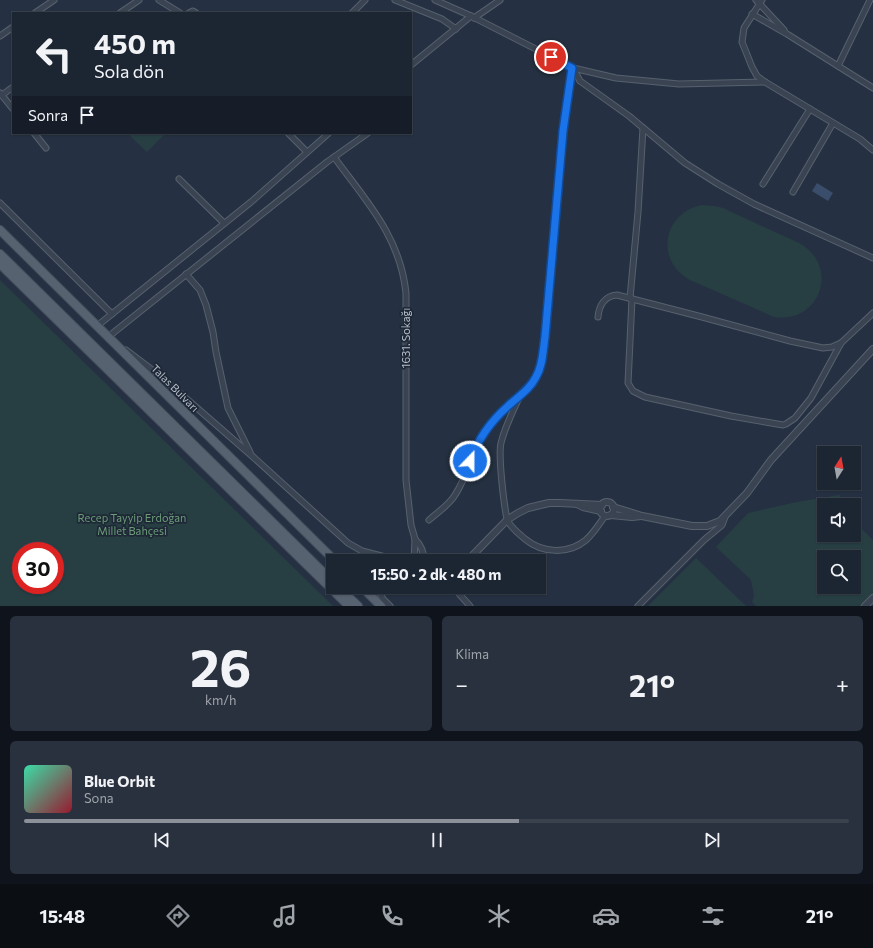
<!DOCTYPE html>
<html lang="tr">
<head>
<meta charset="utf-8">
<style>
	:root { --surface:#1c2532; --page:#29313e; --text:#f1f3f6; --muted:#a0a5ac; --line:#3a424d; --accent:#8c9099 }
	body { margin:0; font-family:Commissioner,sans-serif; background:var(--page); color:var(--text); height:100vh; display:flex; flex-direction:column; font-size:15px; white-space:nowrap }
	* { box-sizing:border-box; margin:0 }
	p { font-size:13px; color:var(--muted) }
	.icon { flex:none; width:22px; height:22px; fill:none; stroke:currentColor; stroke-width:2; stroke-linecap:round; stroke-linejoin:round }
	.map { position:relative; height:606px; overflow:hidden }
	.sheet { display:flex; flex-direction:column; gap:10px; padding:10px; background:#0f141c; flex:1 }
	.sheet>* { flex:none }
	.hud { position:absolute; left:12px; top:12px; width:400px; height:122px; border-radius:0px; box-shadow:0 1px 3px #0004,0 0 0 1px var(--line); background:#1c2532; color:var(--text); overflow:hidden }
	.needle { width:26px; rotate:11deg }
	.tools { position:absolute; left:817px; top:446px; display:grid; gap:8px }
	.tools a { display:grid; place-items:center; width:44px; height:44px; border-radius:0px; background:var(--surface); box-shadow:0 1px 3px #0004,0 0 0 1px var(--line); font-size:20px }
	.speed { position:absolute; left:12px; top:542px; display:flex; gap:8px; font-size:20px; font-weight:700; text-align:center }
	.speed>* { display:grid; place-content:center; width:52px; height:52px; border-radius:50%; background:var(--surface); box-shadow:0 1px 3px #0004,0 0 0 1px var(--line); line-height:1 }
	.speed .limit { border:6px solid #d22; background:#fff; color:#111 }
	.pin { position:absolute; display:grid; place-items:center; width:34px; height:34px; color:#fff; margin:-17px; border:2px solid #fff; border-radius:50%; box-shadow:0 1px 4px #0007 }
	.me { position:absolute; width:44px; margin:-22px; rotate:22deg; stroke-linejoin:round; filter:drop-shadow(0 0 3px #0008) }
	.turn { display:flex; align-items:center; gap:14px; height:84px; padding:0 16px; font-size:18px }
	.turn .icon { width:52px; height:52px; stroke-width:2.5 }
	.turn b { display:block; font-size:28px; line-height:34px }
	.then { display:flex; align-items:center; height:38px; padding:0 16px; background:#0003; gap:8px; font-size:15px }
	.big { font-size:30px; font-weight:700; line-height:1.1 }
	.sheet .widget { flex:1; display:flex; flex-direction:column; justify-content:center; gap:6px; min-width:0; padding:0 14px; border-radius:6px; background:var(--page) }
	.sheet .dial { align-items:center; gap:0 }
	.dial b { font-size:52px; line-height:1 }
	.song { display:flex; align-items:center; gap:12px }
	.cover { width:48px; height:48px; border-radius:6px; background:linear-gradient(135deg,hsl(160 70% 55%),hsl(350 70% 35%)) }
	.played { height:4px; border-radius:2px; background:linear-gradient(90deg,var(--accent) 60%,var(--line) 60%) }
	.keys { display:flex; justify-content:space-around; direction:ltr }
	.heat { display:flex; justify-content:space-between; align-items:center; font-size:22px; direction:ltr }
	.sheet .tiles { flex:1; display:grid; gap:10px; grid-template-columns:1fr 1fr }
	.widget:last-child { grid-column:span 2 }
	.trip { position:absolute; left:326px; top:554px; width:220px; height:40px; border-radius:0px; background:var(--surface); box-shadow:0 1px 3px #0004,0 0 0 1px var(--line); font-weight:700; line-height:40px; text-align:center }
	.menu { display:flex; height:64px; justify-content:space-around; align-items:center; background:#0b0f14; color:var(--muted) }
	.menu .icon { width:28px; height:28px }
	.menu .selected { color:var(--accent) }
	.menu b { font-size:18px; color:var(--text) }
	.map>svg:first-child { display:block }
</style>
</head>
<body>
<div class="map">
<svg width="873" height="606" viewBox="0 0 873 606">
	<rect width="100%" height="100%" fill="#253142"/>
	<!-- green -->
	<g fill="#273f43" fill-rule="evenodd">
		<polygon points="127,133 166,133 147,152"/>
		<path d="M702 205 715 206 723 208 799 243C840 265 821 324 774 317L690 280C655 261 662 213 702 205Z"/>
		<path d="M0 280 333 606H0ZM21 551H55V585H21Z"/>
		<path d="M839 495 848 505H824V535H854V511L862 519 858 525 873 540V601L868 606H756L752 602 754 596 751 580 716 547 748 513 797 502ZM824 557H854V587H824Z"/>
		<polygon points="696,558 746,606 648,606"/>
	</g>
	<!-- water -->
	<polygon fill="#3a4e6b" points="817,183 833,193 828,201 812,191"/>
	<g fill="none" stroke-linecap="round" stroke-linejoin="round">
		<!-- minor casing -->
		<g stroke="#57616e" stroke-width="7">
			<g id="minor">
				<polyline points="159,0 180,13"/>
				<polyline points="395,0 442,19 456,29"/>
				<polyline points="435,0 471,16 573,68 616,78 679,84 765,82"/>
				<polyline points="756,0 784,30"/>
				<polyline points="762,0 744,28 742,42 752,67 757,76 765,82 860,139 873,150"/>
				<polyline points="35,13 54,0"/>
				<polyline points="120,13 139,0"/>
				<polyline points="189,13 193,11 196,13"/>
				<polyline points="352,13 365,0"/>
				<polyline points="752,14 787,34 873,88"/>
				<polyline points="474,18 500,0"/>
				<polyline points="0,36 13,27"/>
				<polyline points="411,65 471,16"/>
				<polyline points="838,66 870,0"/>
				<polyline points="573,68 580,81 629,116 685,163 718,184 754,204 873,258"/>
				<polyline points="0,93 13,109"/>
				<polyline points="2,95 13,87"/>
				<polyline points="34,133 46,148"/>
				<polyline points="288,133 307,152"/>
				<path d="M334 157C366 201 400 236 406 293V480L411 525 415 539 414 561"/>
				<polyline points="179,179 224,223"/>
				<polyline points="763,184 810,109"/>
				<polyline points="793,192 833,123"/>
				<polyline points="0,203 112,314"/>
				<polyline points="186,274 200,290 206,305 213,332 216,352 228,408 250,452"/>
				<polyline points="630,298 638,212 643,128"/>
				<polyline points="632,299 628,383 633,391 645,397 731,416 783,425 786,424 795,418 811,398 841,343"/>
				<path d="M598 317C599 305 605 296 617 295L702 317 790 341 823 348 832 347 841 343 873 313"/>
				<polyline points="97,326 251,202 329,133"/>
				<polyline points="110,338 108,337 327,162 368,133"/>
				<polyline points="126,350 159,375 251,455 348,543 362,551 401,561"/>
				<path d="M519 398C512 413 505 427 501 443 498 456 504 505 507 519 509 526 519 534 525 539 542 553 568 555 586 540 594 533 599 524 605 516"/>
				<path d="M429 520C438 512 449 505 455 495 470 472 473 445 490 424 504 407 527 396 537 376 543 364 543 350 545 337L563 131 573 68"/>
				<path d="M415 539C421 545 424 552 424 561"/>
				<polyline points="377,587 383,599 390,606"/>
				<polyline points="453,587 470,606"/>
				<polyline points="638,606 704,540 722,525 725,517"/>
			</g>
		</g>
		<!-- tertiary casing -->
		<g stroke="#57616e" stroke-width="8">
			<g id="tertiary">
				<circle cx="607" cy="509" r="7"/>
				<polyline points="577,504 583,507 601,511"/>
				<polyline points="613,507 642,516 692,526 707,526 720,521 747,493 771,460 873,349"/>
				<polyline points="611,515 632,517 641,516"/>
				<polyline points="467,561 507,520 518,513 528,508 549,503 560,503 602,505"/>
				<polyline points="368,594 376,587"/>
				<polyline points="865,606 873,598"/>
			</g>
		</g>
		<!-- primary casing -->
		<g stroke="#434c5a" stroke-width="10">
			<g id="primary">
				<polyline points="0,230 335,561"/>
				<polyline points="0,254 333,582"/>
				<polyline points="0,264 349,606"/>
				<polyline points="338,587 358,606"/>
				<polyline points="362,587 381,606"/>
			</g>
		</g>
		<!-- minor -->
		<use href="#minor" stroke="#394351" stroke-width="5"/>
		<!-- tertiary -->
		<use href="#tertiary" stroke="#394351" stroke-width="6"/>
		<!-- primary -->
		<use href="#primary" stroke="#576271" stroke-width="8"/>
	</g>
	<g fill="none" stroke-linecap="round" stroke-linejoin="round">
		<!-- route casing -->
		<g stroke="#114b97" stroke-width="10">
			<path id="route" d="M470 461C478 439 491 421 508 406 519 396 530 389 536 377 543 365 543 350 545 337L563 131 572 68 551 57"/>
		</g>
		<!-- route -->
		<use href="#route" stroke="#1a73e8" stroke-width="7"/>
	</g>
	<g text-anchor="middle" stroke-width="3.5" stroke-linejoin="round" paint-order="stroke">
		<!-- street labels -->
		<g font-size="11" fill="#b6becb" stroke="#1e2836">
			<text transform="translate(406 338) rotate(-90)" y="4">1631. Sokağı</text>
			<text transform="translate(175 388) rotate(45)" y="4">Talas Bulvarı</text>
		</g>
		<!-- park labels -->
		<g font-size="11" fill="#6c9d78" stroke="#1e2836">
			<text x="132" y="522">Recep Tayyip Erdoğan<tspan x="132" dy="13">Millet Bahçesi</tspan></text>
		</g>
	</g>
</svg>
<div class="tools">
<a><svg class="needle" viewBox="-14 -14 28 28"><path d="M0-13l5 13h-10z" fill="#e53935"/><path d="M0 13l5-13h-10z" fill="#a0a5ac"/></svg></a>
<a><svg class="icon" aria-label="sound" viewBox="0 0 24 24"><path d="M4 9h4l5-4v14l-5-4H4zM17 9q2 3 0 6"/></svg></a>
<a><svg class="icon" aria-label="search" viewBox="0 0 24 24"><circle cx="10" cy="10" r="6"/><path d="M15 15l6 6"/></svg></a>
</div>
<div class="speed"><div class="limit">30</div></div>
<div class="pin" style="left:551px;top:57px;background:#d93025"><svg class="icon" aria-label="arrive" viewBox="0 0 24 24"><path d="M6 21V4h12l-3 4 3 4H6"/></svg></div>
<svg class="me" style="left:470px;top:461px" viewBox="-20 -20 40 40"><circle r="17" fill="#1a73e8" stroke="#fff" stroke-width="3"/><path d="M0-11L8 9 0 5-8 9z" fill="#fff"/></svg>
<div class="trip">15:50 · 2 dk · 480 m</div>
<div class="hud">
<div class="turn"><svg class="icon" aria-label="left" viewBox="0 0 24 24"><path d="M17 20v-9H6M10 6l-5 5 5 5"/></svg><div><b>450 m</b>Sola dön</div></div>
<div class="then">Sonra<svg class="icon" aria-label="arrive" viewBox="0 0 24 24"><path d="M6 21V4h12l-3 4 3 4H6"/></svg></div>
</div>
</div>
<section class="sheet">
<div class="tiles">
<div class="widget dial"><b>26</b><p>km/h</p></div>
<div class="widget"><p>Klima</p>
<div class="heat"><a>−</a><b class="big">21°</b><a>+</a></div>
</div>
<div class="widget">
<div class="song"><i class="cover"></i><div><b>Blue Orbit</b><p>Sona</p></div></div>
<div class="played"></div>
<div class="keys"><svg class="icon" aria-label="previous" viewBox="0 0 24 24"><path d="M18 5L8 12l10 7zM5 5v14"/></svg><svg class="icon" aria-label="pause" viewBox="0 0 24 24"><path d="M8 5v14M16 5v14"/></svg><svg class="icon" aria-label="next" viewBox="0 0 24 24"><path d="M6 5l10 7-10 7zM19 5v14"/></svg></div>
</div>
</div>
</section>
<nav class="menu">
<b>15:48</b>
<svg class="icon selected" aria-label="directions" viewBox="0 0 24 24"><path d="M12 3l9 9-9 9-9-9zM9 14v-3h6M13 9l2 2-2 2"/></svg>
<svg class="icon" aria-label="music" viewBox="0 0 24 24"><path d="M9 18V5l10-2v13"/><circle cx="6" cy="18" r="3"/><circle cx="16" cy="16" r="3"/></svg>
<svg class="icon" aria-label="phone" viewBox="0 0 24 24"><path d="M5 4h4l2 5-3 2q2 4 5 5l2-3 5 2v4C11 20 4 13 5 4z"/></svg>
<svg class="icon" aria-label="climate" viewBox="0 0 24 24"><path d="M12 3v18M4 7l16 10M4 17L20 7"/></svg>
<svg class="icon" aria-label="car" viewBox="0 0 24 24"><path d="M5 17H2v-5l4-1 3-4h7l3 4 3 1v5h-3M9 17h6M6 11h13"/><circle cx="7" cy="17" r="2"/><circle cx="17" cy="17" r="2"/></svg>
<svg class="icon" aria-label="filters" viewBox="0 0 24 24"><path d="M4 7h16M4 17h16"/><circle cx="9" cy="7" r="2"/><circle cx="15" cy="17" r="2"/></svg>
<b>21°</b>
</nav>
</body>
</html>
